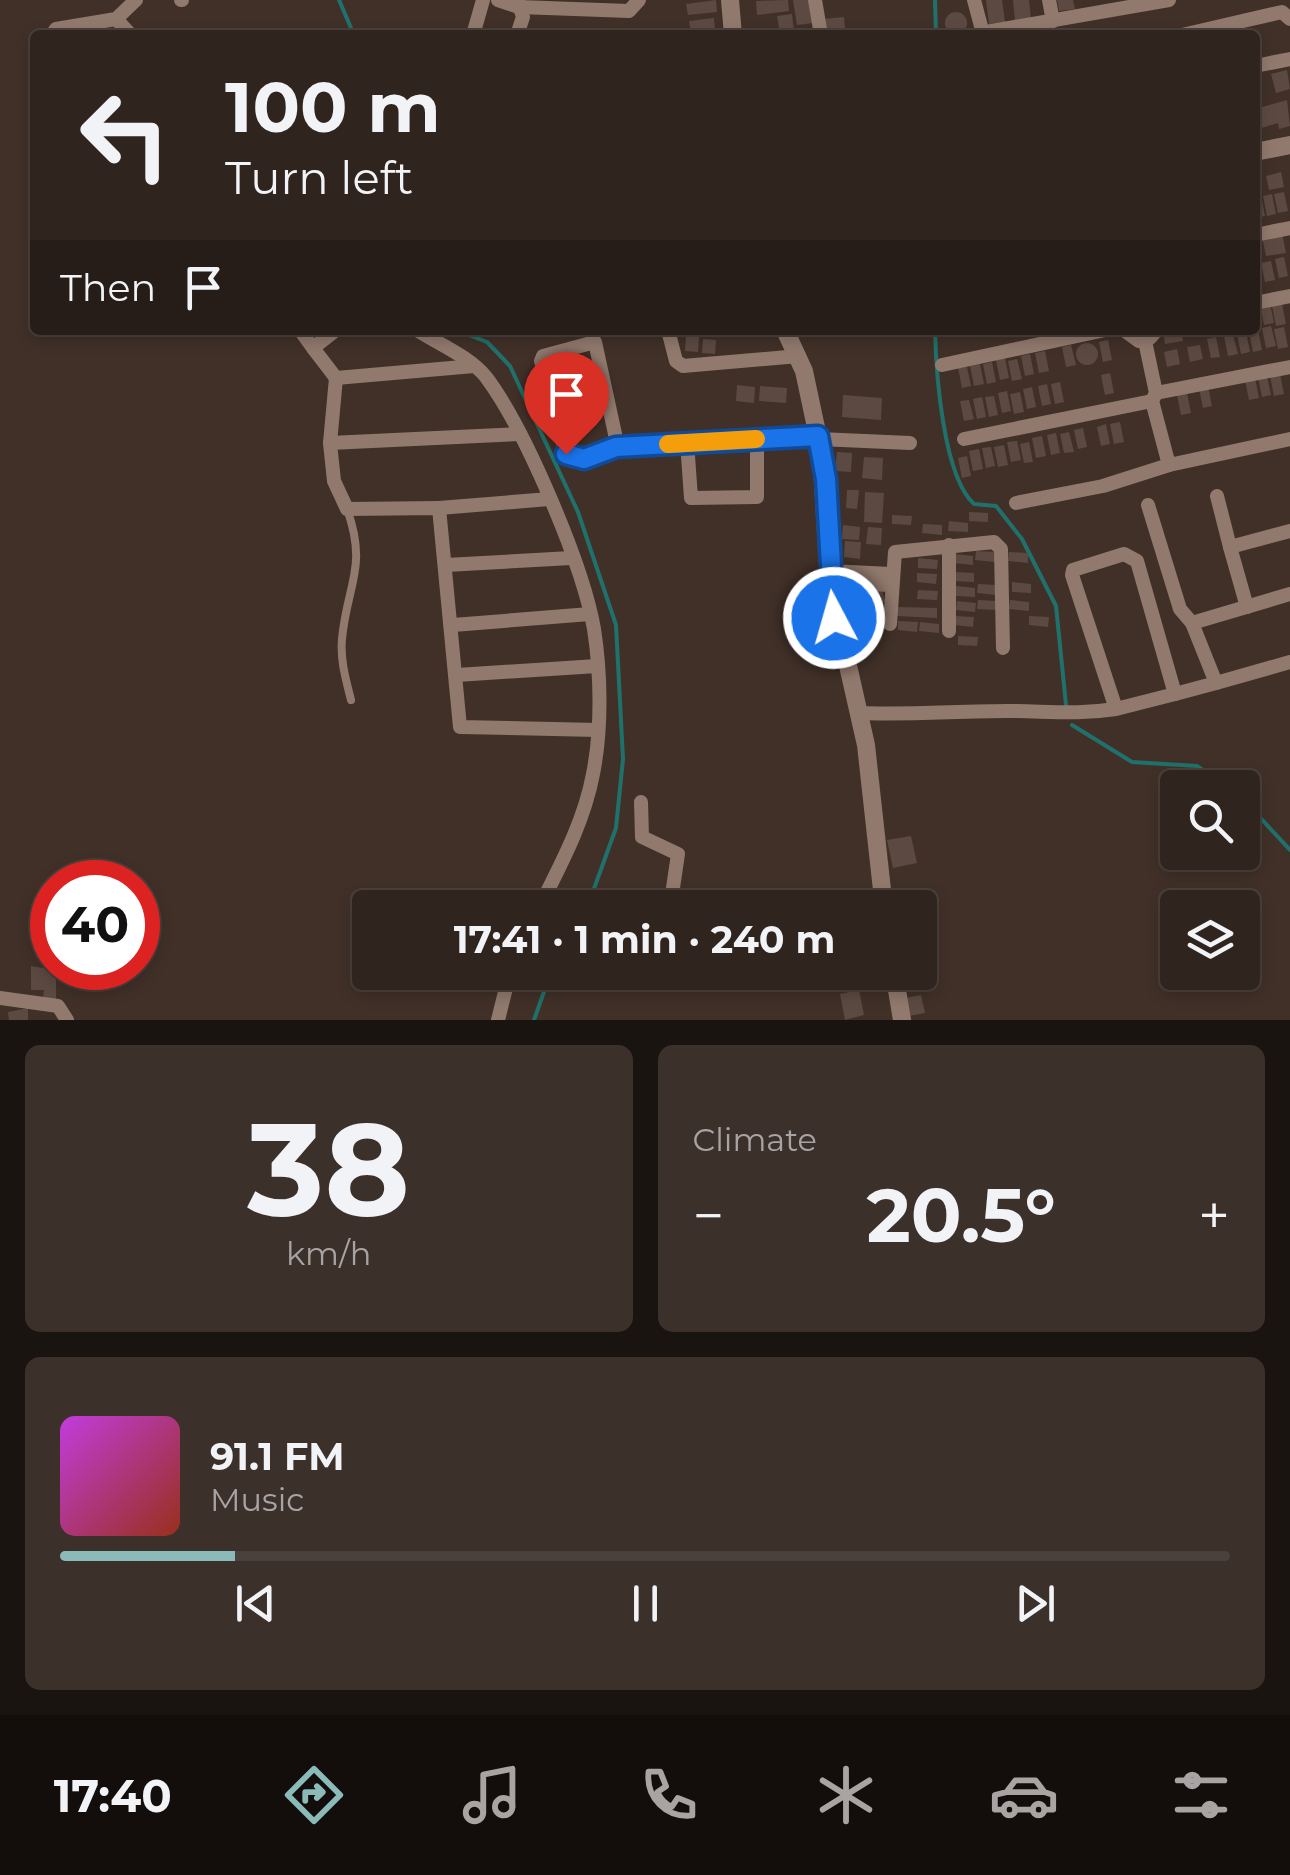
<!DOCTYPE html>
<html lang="en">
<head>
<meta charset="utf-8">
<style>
	:root { --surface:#30241e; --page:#3c302b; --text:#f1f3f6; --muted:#a8a4a4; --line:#4b413c; --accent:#8bbbb9 }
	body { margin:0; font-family:Montserrat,sans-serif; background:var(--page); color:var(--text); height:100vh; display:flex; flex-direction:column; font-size:38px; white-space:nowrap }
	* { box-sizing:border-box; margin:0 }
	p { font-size:32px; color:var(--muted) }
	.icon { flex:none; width:55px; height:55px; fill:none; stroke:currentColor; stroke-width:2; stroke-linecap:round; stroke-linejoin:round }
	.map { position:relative; height:1020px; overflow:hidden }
	.side { display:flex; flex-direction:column; gap:25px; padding:25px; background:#1a1410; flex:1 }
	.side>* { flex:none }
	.banner { position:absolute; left:30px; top:30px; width:1230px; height:305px; border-radius:10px; box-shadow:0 5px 15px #0003,0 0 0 2px var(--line); background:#30241e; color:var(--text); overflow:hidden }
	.controls { position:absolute; left:1160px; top:770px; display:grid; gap:20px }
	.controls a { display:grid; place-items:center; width:100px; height:100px; border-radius:10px; background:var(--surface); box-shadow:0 5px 15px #0003,0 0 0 2px var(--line); font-size:50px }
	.speed { position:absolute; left:30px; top:860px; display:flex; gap:20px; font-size:50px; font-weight:700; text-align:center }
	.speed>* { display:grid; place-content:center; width:130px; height:130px; border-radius:50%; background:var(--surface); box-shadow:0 5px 15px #0003,0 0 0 2px var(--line); line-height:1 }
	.speed .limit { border:15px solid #d22; background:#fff; color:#111 }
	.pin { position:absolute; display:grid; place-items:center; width:85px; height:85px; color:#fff; margin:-102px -42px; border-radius:50% 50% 50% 0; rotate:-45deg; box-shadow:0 0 10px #0007 }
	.pin .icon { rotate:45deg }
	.me { position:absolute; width:110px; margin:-55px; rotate:354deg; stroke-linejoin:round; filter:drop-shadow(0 0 8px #0008) }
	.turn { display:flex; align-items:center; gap:35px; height:210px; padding:0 30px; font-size:45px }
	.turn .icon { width:130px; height:130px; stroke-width:2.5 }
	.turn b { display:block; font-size:70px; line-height:85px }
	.then { display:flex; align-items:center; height:95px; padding:0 30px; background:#0003; gap:20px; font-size:38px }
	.big { font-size:75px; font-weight:700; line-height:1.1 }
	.side .widget { flex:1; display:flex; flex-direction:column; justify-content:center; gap:15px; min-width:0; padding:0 35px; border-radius:15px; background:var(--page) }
	.side .dial { align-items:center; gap:0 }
	.dial b { font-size:130px; line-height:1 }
	.song { display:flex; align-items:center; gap:30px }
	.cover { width:120px; height:120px; border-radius:15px; background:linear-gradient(135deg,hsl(290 70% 55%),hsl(10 70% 35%)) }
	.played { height:10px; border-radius:5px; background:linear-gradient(90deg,var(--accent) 15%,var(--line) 15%) }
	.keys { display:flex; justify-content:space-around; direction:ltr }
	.heat { display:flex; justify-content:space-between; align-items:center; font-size:55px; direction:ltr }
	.side .tiles { flex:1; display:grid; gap:25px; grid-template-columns:1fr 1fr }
	.widget:last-child { grid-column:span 2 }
	.trip { position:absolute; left:352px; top:890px; width:585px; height:100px; border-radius:10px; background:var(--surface); box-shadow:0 5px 15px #0003,0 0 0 2px var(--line); font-weight:700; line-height:100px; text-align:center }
	.menu { display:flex; height:160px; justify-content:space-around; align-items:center; background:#130e0c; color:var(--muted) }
	.menu .icon { width:70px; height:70px }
	.menu .active { color:var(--accent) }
	.menu b { font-size:45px; color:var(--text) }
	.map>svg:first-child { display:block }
</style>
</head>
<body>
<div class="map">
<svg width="1290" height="1020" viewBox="0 0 1290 1020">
	<rect width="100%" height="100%" fill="#403028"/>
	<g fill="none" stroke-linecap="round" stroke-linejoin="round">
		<!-- stream -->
		<g stroke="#20716b" stroke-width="4">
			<polyline points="339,0 354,35"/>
			<polyline points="935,0 936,35"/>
			<polyline points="456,330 487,342 510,366 578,512 616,625 623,759 616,828 587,908"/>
			<path d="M935 330C936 373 943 476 974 504L996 506 1022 539 1056 606 1066 705"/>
			<polyline points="1072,725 1132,762 1197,766 1229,788"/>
			<polyline points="1242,798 1290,850"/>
			<polyline points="534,1020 551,972"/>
		</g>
	</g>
	<!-- building -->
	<g fill="#5c4a42">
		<polygon points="716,0 717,12 688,15 686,4"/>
		<polygon points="788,0 789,11 757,15 756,1"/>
		<polygon points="793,0 811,0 813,23 797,25"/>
		<polygon points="986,0 1002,0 1005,22 989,24"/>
		<polygon points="1013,0 1029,0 1031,19 1015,21"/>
		<polygon points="1057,0 1073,0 1075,9 1059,11"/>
		<circle cx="956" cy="23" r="11"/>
		<polygon points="792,14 794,32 780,33 777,16"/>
		<polygon points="844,17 845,29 826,32 824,19"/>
		<polygon points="714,18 715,31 691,34 689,21"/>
		<polygon points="1287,70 1290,89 1276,93 1271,74"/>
		<polygon points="1287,100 1290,126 1279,129 1278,123 1255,130 1255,109"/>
		<polygon points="1281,172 1284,187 1269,190 1266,176"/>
		<polygon points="1284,192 1288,211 1278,213 1274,194"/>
		<polygon points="1272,194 1276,214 1267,216 1263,196"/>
		<polygon points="1261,196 1265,216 1255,218 1255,197"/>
		<polygon points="1282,233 1286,253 1266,256 1262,237"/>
		<polygon points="1284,257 1288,276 1279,278 1275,259"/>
		<polygon points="1271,261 1275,280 1265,282 1261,263"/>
		<polygon points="1270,303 1274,323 1264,325 1260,305"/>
		<polygon points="1282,304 1286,324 1276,326 1272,306"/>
		<polygon points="1271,326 1276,346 1266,348 1262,328"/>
		<polygon points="1284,327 1288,347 1278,349 1274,329"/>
		<polygon points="1181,330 1183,341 1165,344 1163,332"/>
		<polygon points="1258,330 1262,350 1253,352 1249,332"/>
		<polygon points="1246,332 1250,352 1241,354 1237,334"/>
		<polygon points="1233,335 1238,354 1228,356 1224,336"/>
		<polygon points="686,336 699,337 698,352 685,351"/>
		<polygon points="1216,337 1220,357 1211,358 1207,339"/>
		<polygon points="703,339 716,340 715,354 702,353"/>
		<polygon points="1108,340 1112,360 1103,362 1099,342"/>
		<circle cx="1087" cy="354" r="11"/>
		<polygon points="1071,345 1076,365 1066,367 1062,347"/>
		<polygon points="1200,345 1203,359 1190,362 1187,347"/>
		<polygon points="1177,349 1180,364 1167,367 1164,352"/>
		<polygon points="1045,351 1049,371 1039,373 1035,353"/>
		<polygon points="1030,354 1034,374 1025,376 1021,356"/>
		<polygon points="1005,358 1009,378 1000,380 996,360"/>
		<polygon points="1017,359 1022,379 1012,381 1008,361"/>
		<polygon points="992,362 996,382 987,384 983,364"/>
		<polygon points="980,364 984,384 974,386 970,366"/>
		<polygon points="967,367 971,386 962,388 958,368"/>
		<polygon points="1110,373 1114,393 1105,395 1101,375"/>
		<polygon points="1280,374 1284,394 1274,396 1270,376"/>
		<polygon points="1267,376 1271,395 1262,397 1258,377"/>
		<polygon points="1255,378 1259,398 1249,400 1245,380"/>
		<polygon points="1060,382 1064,402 1055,404 1051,384"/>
		<polygon points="1047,384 1051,404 1042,406 1038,386"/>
		<polygon points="737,385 755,387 754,403 736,401"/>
		<polygon points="760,386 787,388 786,403 759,401"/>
		<polygon points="1208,386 1212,406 1203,408 1199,388"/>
		<polygon points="1032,387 1036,407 1027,409 1023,389"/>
		<polygon points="1007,391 1011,411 1002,413 998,393"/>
		<polygon points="1020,392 1024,412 1014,414 1010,394"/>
		<polygon points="1187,393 1191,413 1181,415 1177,395"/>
		<polygon points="843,395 882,398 881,420 842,417"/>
		<polygon points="994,396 998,415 989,417 985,397"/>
		<polygon points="982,397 986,417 977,419 973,399"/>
		<polygon points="969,400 974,419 964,421 960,401"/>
		<polygon points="1120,422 1124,442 1114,444 1110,424"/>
		<polygon points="1106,424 1110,444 1101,446 1097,427"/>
		<polygon points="1083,428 1087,447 1078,449 1074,430"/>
		<polygon points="1069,432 1074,452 1064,453 1060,434"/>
		<polygon points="1056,433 1060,453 1051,455 1047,435"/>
		<polygon points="1042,436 1046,456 1036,458 1032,438"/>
		<polygon points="1017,441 1021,460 1011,462 1007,442"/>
		<polygon points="1029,442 1033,462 1024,463 1020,444"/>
		<polygon points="1004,445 1008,465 998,467 994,447"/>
		<polygon points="991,447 995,466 986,468 982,448"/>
		<polygon points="979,449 983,469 973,471 969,451"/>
		<polygon points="837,452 852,453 851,472 835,471"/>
		<polygon points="967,456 971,476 962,478 958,458"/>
		<polygon points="864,457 883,458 882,480 862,478"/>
		<polygon points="847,490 859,490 857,509 846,508"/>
		<polygon points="865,492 884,493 882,523 864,522"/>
		<polygon points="969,512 988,513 988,522 969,521"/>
		<polygon points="892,515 912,516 911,525 892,524"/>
		<polygon points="949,521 968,523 968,532 948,531"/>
		<polygon points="923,524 942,525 942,535 922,533"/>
		<polygon points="843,525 860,527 859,540 842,539"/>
		<polygon points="868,527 882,528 881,545 866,544"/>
		<polygon points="845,541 861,542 860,559 844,557"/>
		<polygon points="976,551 995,552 995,562 975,560"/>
		<polygon points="1009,552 1028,553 1028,563 1008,561"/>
		<polygon points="954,554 973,556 973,565 953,563"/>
		<polygon points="918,558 938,560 937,569 918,568"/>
		<polygon points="955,572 974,573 974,582 954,581"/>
		<polygon points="917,573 937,574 936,584 917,582"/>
		<polygon points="1012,582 1031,584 1031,593 1012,592"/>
		<polygon points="978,584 997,585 996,595 977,593"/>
		<polygon points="956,586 975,588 975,597 955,596"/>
		<polygon points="859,587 864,611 847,614 843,590"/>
		<polygon points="882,590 885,602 866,606 864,594"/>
		<polygon points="918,590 938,591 937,600 917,599"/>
		<polygon points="978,600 997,601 997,610 977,609"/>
		<polygon points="1010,600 1029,602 1029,611 1009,609"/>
		<polygon points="957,601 976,603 975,612 956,610"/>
		<polygon points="884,606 886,616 868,620 866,609"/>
		<polygon points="897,607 937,608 937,618 897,616"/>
		<polygon points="955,616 974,617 973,627 954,625"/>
		<polygon points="1029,616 1049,617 1048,627 1029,625"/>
		<polygon points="898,621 918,622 917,632 898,630"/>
		<polygon points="920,622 939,624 939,633 919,631"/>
		<polygon points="958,636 978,637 977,646 958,645"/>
		<polygon points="911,836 917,863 893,868 887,840"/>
		<polygon points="31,966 56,970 56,999 43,999 44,990 31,990"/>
		<polygon points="859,990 864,1015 845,1020 840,994"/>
		<polygon points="921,995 925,1013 909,1016 906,998"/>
		<polygon points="28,1008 28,1020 9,1020 8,1012"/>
	</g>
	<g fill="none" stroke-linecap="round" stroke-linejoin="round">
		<!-- service -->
		<path stroke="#91796d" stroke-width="8" d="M347 509C368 568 347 584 342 639 340 660 346 680 351 700"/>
		<!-- minor -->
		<g stroke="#91796d" stroke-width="14">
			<polyline points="181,0 182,0"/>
			<polyline points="498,0 519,7 629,11 639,0"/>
			<polyline points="815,0 821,35"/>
			<polyline points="974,0 982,30 986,32 1169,0"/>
			<polyline points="1049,0 1053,21"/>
			<polyline points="116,19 131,35"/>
			<polyline points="52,35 56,29 116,19 136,0"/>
			<polyline points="473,35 483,0"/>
			<polyline points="517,35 523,17 518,1"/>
			<polyline points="1182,35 1282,12 1290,19"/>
			<polyline points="1255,66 1290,59"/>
			<polyline points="1255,235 1290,228"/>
			<polyline points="1255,303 1290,296"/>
			<polyline points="300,330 313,348"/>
			<polyline points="336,330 313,348 336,378"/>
			<path d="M417 330C439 344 470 357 486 377 525 429 583 565 594 629 601 674 602 729 593 774 584 822 561 864 539 908"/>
			<polyline points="668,330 676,361 683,366 799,356"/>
			<polyline points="1124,330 1139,341 1150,338 1157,330"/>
			<polyline points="942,365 1105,330"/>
			<polyline points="1156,393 1290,367"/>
			<polyline points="1152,401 1169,465 1290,439"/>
			<polyline points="520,434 330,443 334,481 347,509 439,508 460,727 598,730"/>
			<polyline points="819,439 910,443"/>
			<polyline points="964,439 1152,401 1156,393 1145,341"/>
			<polyline points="615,442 616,447 584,459 566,454 541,361 543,356 595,342 617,443 817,431"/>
			<polyline points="687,442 691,498 757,497 757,439"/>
			<polyline points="330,443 336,378 474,366"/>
			<polyline points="1217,496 1230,547"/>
			<polyline points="1016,503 1103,486 1169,465"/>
			<polyline points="1148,505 1180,609 1192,623"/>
			<polyline points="439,508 549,499"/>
			<polyline points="949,545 949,631"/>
			<polyline points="446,565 571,558"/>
			<polyline points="829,571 891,574"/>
			<polyline points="829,582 890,585"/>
			<polyline points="1247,607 1230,547 1290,531"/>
			<polyline points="890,624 895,552 994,542 1001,549 1003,648"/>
			<polyline points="453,625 590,614"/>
			<polyline points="457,675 597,666"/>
			<polyline points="1216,683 1290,662"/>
			<polyline points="1175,694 1216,683 1192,623 1290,594"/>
			<path d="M860 713C910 715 958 711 1008 711 1047 711 1077 715 1116 709L1072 575 1073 570 1124 554 1137 561 1175 694 1116 709"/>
			<polyline points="641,802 642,837 678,854 670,908"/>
			<polyline points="619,985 652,972"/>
			<polyline points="0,998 58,1006 67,1020"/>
			<polyline points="498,1020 510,972"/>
		</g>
		<!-- tertiary -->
		<g stroke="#91796d" stroke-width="18">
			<polyline points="730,0 733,35"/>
			<polyline points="1255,152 1290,145"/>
			<polyline points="785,330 804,371 821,451 829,582 866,745 884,908"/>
			<polyline points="894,972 902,1020"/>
		</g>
	</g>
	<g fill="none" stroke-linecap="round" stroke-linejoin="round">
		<!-- route casing -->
		<g stroke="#114b97" stroke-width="25">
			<polyline id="route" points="566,454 584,459 616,447 818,436 826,479 834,618"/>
		</g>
		<!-- route -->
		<use href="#route" stroke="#1a73e8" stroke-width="18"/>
		<!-- slow -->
		<polyline stroke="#f59e0b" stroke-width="18" points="668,444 756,439"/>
	</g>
</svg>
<div class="controls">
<a><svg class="icon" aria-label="search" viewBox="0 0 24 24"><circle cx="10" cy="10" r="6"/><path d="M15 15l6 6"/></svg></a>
<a><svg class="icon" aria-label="layers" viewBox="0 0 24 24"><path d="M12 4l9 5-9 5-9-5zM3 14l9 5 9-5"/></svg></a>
</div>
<div class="speed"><div class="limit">40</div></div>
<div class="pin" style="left:566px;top:454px;background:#d93025"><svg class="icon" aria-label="arrive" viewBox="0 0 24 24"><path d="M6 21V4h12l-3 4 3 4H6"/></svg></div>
<svg class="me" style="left:834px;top:618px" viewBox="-20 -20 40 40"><circle r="17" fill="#1a73e8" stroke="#fff" stroke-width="3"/><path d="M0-11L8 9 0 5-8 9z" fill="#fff"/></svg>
<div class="trip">17:41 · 1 min · 240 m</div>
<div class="banner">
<div class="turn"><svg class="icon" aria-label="left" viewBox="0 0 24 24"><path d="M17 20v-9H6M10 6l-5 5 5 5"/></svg><div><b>100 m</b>Turn left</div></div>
<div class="then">Then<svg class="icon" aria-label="arrive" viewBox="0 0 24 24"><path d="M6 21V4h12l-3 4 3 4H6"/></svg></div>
</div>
</div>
<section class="side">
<div class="tiles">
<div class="widget dial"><b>38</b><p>km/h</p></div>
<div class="widget"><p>Climate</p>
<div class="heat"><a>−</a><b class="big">20.5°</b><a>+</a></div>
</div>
<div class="widget">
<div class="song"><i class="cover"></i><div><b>91.1 FM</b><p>Music</p></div></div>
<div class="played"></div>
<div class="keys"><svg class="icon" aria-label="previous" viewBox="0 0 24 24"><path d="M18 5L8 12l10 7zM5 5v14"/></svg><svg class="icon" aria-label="pause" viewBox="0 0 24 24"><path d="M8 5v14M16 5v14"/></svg><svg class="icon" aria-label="next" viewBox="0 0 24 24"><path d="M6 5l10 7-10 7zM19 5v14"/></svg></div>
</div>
</div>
</section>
<nav class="menu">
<b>17:40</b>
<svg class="icon active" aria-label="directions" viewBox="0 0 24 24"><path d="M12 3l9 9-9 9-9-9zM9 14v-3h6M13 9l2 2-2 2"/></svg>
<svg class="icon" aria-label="music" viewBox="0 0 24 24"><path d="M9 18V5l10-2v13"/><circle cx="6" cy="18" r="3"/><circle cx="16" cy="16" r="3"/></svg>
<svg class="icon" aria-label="phone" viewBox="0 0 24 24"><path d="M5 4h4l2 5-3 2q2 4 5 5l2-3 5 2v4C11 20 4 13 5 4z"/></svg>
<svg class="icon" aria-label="climate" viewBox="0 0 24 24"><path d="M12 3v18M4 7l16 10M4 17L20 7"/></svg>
<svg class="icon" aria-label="car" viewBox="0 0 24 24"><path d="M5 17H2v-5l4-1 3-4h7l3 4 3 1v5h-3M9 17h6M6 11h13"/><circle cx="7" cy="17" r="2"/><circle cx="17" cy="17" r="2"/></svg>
<svg class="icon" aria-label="filters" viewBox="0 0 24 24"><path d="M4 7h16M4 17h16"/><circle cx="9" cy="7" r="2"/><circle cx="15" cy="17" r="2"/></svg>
</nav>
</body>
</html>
